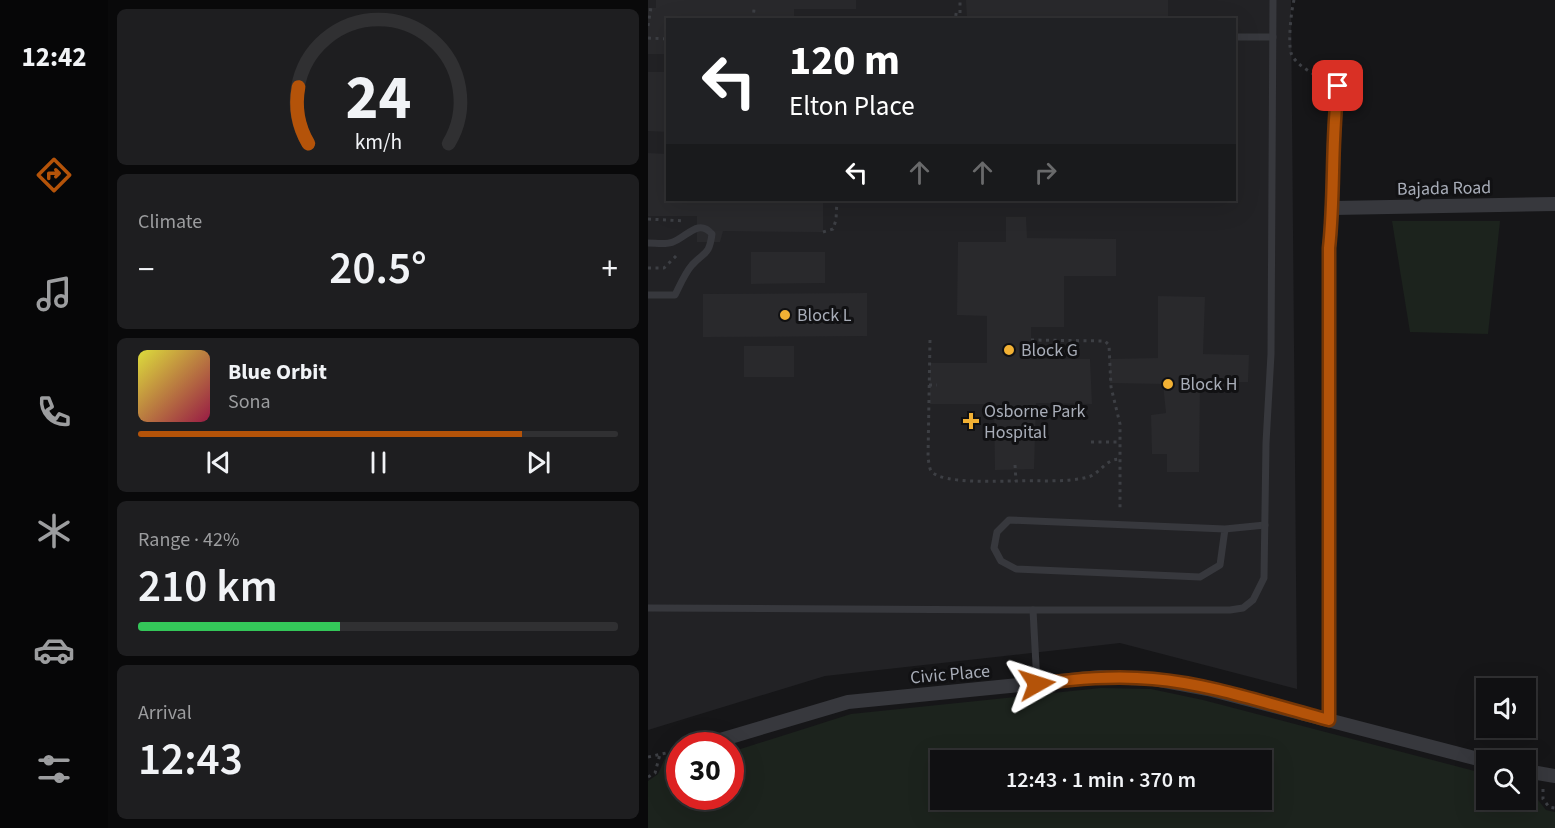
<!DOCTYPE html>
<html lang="en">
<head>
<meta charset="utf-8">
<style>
	:root { --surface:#101012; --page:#1e1e20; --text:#f1f3f6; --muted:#9c9d9f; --line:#303032; --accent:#b45309 }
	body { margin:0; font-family:"Source Sans 3",sans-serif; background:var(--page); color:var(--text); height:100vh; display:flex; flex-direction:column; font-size:22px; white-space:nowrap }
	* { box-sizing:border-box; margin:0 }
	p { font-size:20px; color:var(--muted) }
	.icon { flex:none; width:33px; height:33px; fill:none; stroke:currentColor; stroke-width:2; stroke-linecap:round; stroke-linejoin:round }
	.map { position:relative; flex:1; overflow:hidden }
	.panel { display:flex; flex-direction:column; gap:9px; padding:9px; background:#09090a; width:540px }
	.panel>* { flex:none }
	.top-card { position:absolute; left:18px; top:18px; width:570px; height:183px; border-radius:0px; box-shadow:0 6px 24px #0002,0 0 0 2px var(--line); background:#202124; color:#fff; overflow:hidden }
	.buttons { position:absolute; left:828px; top:678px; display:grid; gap:12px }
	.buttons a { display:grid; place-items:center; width:60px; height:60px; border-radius:0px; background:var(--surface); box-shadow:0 6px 24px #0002,0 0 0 2px var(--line); font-size:30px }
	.speed { position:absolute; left:18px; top:732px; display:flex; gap:12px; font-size:30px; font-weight:700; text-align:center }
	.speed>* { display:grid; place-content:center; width:78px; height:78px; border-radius:50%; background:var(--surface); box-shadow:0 6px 24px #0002,0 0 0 2px var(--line); line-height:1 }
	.speed .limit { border:9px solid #d22; background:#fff; color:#111 }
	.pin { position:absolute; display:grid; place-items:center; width:51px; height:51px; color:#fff; margin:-26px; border-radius:12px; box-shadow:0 3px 9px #0006 }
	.me { position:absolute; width:66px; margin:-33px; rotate:84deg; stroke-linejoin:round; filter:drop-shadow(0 0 4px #0008) }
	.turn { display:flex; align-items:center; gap:21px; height:126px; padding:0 24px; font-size:27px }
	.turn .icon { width:78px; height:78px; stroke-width:2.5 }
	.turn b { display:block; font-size:42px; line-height:51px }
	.lanes { display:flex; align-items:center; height:57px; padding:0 24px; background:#0003; justify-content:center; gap:30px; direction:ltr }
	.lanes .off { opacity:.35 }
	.big { font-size:45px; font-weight:600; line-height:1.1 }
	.panel .tile { flex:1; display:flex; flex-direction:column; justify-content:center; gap:9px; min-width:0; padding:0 21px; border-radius:9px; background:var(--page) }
	.panel .dial { align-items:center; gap:0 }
	.dial svg { height:156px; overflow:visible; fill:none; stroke:var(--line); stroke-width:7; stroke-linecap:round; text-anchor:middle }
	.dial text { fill:var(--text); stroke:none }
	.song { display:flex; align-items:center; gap:18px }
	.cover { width:72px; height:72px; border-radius:9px; background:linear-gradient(135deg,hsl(60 70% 55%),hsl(340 70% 35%)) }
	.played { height:6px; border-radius:3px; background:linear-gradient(90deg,var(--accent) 80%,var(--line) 80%) }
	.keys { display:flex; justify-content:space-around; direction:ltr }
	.heat { display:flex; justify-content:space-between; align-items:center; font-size:33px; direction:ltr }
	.charge { height:9px; border-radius:4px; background:linear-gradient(90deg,#34c759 42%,var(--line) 0) }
	.trip { position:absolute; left:282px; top:750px; width:342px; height:60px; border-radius:0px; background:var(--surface); box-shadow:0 6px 24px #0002,0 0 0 2px var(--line); font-weight:600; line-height:60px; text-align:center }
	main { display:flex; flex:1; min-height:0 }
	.tabs { display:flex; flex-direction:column; width:108px; justify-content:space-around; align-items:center; background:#060607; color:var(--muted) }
	.tabs .icon { width:42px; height:42px }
	.tabs .current { color:var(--accent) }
	.tabs b { font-size:27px; color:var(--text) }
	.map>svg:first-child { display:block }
</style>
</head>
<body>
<main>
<nav class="tabs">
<b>12:42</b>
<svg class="icon current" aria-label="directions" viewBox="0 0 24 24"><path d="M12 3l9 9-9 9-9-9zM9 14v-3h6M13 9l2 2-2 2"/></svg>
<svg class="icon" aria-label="music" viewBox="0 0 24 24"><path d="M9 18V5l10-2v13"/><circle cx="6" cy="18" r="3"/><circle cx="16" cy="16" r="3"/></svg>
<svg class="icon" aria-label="phone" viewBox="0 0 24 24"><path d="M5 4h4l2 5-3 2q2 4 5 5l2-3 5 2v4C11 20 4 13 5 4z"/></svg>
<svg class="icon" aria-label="climate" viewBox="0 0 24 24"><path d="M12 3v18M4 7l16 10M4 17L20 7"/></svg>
<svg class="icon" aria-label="car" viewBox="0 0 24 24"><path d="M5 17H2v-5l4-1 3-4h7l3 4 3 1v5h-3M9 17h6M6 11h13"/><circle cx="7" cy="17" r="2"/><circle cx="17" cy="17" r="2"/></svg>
<svg class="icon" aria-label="filters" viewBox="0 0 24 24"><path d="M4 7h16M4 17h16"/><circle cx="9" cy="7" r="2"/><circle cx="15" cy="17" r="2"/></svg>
</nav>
<section class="panel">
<div class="tile dial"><svg viewBox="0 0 100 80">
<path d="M14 69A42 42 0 1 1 86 69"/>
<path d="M14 69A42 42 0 0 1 9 40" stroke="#b45309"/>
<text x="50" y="56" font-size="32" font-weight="700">24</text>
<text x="50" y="72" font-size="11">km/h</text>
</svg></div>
<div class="tile"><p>Climate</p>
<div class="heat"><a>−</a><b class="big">20.5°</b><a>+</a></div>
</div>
<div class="tile">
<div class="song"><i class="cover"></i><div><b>Blue Orbit</b><p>Sona</p></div></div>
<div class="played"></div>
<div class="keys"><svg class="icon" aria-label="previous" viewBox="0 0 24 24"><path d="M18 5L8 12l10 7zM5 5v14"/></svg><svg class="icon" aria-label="pause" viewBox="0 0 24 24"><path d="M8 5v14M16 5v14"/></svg><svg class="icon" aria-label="next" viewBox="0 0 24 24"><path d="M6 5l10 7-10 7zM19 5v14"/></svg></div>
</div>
<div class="tile"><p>Range · 42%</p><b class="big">210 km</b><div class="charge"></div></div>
<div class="tile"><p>Arrival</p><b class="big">12:43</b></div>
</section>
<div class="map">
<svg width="907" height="828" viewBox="0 0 907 828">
	<rect width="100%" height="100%" fill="#161618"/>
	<!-- built -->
	<path fill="#222225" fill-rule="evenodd" d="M0 0H643L649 689 472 643 177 676 0 730ZM20 20H586V200H20Z"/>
	<!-- green -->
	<g fill="#1c231d" fill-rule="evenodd">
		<polygon points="744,221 852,221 840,334 762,332"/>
		<path d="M453 688 503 689 555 700 838 774V800H878V785L890 788V800L898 810 907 812V828H0V781L10 774 18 756H31L32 796H82L83 752 203 714ZM292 760H614V800H292Z"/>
	</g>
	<!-- building -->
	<g fill="#29292c">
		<polygon points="8,0 208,0 208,9 146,9 146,20 20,20 20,54 0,54 0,8 8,8"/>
		<polygon points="318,0 520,0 520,18 371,17 371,20 307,20 307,17 319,17"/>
		<polygon points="0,72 20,72 20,132 0,131"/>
		<polygon points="0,153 20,154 20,200 175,200 175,232 75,231 72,242 49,242 49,216 0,216"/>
		<polygon points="358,217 378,217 379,238 468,239 468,276 416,276 416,327 383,327 383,359 442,359 444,404 388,403 386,469 347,470 346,404 282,404 282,363 339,363 339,316 309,315 310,242 358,242"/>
		<polygon points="103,252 177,252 177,283 103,284"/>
		<polygon points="219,293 219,336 55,337 55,294"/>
		<polygon points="510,296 557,297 555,354 601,355 600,382 552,382 551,472 519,472 519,454 504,454 503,415 518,413 515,384 462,383 462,359 510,358"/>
		<rect x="96" y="346" width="50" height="31"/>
	</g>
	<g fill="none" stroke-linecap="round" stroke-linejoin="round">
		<!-- path -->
		<g stroke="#3d3f44" stroke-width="3" stroke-dasharray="3 4.5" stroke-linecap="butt">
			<path d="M646 0C643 12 640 41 643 53 647 65 667 75 677 80"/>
			<polyline points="105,20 106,9"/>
			<polyline points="305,20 305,14 312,15 312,0"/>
			<polyline points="0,26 3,7"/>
			<polyline points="0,38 20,39"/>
			<polyline points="0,219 37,221"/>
			<polyline points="175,232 185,229 188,220 189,200"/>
			<polyline points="0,268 16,268 29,255"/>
			<path d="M282 340 280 458C281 462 281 469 284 472 296 484 351 481 368 481"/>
			<polyline points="383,340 457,341 461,345 463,387 472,424 472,509"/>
			<polyline points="281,385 289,385"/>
			<polyline points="443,442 472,442"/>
			<path d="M367 465 368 481C390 480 418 483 440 477 452 474 457 459 472 459"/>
			<polyline points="0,757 32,750"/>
			<polyline points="0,777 7,773 12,754"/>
			<polyline points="895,789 895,799 901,807 907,808"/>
		</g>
		<!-- service -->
		<g stroke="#37383d" stroke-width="7">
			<polyline points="586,37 625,37"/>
			<path d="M0 243C8 243 18 245 25 242 39 237 50 218 64 234 61 256 57 251 44 265 37 273 32 285 27 295H0"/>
			<polyline points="577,529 572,565 552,577 368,569 353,561 346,548 349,532 361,520 577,529 617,525"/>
			<polyline points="0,608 385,610"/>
			<polyline points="389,684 385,610 582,610 595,608 605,600 616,578 618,443 623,354 625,0"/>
		</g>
		<!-- minor -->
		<g stroke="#37383d" stroke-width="14">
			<polyline points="686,208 907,204"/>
			<path d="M681 720V248C687 194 683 140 690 86"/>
			<polyline points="52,746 200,702 452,677 506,679 560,689 838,761"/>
			<polyline points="878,771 907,776"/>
		</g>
	</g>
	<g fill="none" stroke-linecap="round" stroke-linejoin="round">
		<!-- route casing -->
		<g stroke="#753606" stroke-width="15">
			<path id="route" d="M389 684C428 679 466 675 505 679 564 684 623 705 681 720V248C687 194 683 140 690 86"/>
		</g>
		<!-- route -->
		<use href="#route" stroke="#b45309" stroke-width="10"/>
	</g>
	<!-- markers -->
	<g fill="#f2b134" stroke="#111113" stroke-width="2">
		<circle cx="137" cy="315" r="6"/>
		<circle cx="361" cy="350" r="6"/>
		<circle cx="520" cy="384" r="6"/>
		<path d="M320 412h6v6h6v6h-6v6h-6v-6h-6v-6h6z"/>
	</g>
	<g text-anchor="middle" stroke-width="6" stroke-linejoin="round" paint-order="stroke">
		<!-- street labels -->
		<g font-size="18" fill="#a8adb8" stroke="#111113">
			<text transform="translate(796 188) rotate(-1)" y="6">Bajada Road</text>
			<text transform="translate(302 674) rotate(-5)" y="6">Civic Place</text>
		</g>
		<!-- poi labels -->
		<g font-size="18" fill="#a8adb8" stroke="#111113" text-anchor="start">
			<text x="149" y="321">Block L</text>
			<text x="373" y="356">Block G</text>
			<text x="532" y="390">Block H</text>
			<text x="336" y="417">Osborne Park<tspan x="336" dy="21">Hospital</tspan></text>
		</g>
	</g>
</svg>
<div class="buttons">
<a><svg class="icon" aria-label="sound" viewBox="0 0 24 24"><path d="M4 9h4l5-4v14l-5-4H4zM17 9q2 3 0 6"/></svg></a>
<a><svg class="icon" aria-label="search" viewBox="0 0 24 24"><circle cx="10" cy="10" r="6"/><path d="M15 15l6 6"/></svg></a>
</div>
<div class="speed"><div class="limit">30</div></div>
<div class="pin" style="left:690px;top:86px;background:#d93025"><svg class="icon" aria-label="arrive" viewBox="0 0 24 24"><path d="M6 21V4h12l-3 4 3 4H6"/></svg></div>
<svg class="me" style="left:389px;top:684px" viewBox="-20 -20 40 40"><path d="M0-17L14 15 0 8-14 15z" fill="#b45309" stroke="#fff" stroke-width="4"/></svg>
<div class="trip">12:43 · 1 min · 370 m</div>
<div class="top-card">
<div class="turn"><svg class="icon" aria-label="left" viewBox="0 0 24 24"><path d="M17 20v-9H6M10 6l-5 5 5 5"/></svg><div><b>120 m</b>Elton Place</div></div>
<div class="lanes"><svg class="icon" aria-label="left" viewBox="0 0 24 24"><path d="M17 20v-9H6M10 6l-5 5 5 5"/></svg><svg class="icon off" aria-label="ahead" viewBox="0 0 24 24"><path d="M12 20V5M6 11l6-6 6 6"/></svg><svg class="icon off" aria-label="ahead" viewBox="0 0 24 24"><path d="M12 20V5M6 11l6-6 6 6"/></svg><svg class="icon off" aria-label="right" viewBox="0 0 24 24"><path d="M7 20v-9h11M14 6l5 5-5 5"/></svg></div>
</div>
</div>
</main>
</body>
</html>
